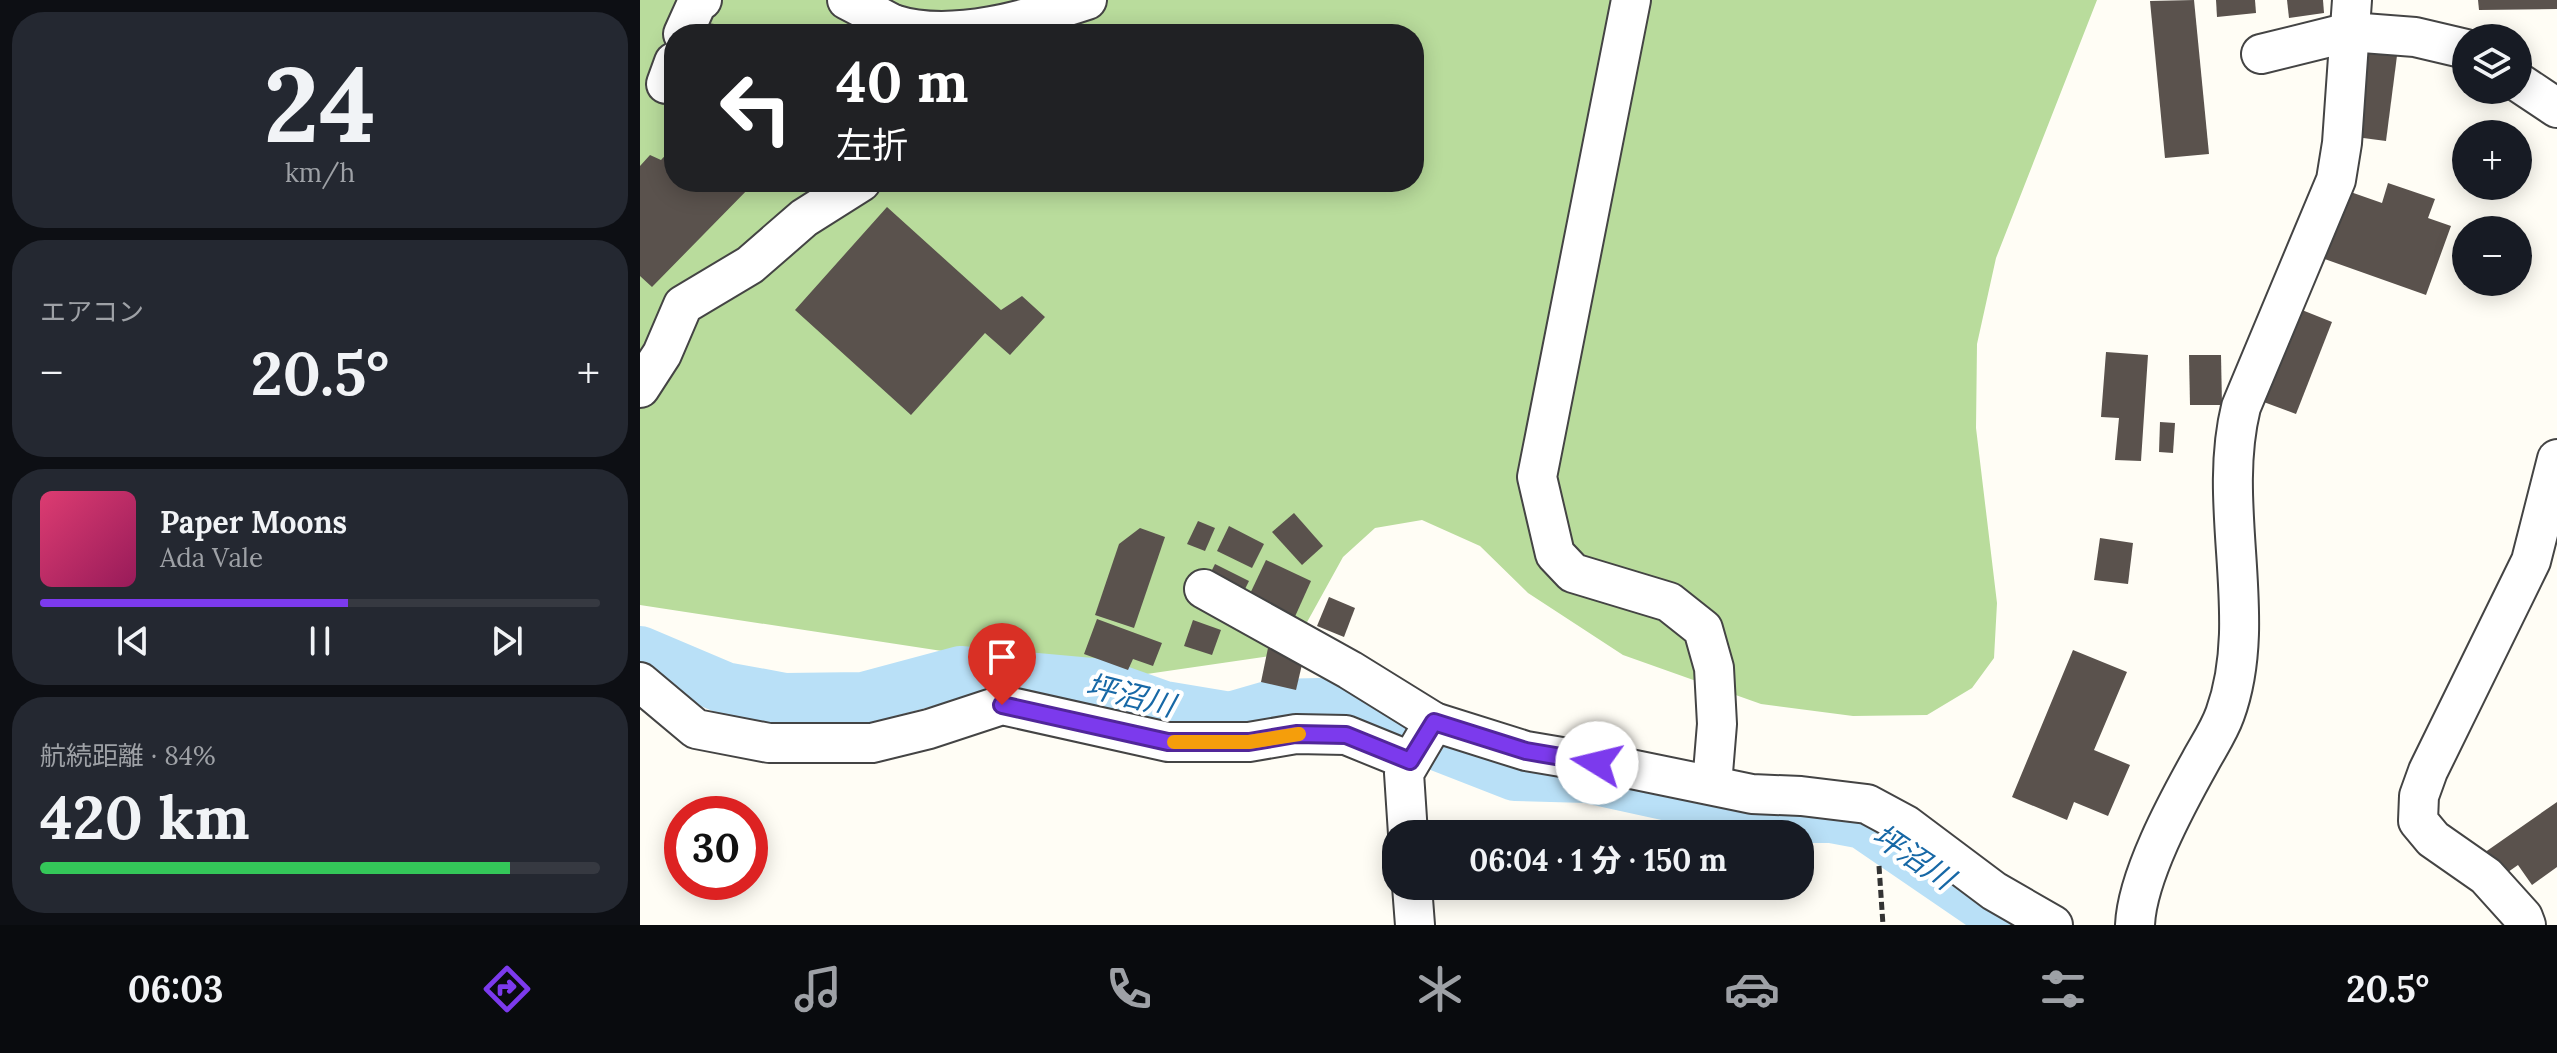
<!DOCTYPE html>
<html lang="ja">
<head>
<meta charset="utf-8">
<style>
	:root { --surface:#171b24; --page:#242831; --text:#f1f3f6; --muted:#9ea1a6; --line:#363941; --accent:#7c3aed }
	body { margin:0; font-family:Lora,"Noto Sans JP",serif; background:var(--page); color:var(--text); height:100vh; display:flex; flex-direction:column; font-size:30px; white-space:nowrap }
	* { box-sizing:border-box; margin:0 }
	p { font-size:26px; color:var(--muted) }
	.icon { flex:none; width:44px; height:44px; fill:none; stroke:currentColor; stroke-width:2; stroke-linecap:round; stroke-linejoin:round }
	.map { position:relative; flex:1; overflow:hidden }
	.details { display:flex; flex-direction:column; gap:12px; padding:12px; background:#0d0f14; width:640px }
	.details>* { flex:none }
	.guide { position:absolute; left:24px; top:24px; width:760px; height:168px; border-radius:32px; box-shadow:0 4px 20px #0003; background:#202124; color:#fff; overflow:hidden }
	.fabs { position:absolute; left:1812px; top:24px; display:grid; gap:16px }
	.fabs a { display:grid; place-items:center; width:80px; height:80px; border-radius:50%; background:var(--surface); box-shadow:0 4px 20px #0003; font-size:40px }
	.speed { position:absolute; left:24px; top:796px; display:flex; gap:16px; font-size:40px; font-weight:700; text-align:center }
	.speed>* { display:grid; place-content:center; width:104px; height:104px; border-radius:50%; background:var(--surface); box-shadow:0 4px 20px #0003; line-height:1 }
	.speed .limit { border:12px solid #d22; background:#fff; color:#111 }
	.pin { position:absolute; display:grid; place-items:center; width:68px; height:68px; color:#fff; margin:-82px -34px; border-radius:50% 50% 50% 0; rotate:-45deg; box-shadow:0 0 8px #0007 }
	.pin .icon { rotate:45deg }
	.me { position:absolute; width:88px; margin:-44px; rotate:279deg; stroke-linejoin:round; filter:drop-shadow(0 0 6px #0008) }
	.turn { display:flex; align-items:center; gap:28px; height:168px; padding:0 40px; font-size:36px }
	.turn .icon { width:104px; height:104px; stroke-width:2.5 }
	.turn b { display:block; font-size:56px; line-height:68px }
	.big { font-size:60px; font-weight:800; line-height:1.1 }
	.details .card { flex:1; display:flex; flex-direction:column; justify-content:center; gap:12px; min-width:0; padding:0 28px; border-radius:32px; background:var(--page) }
	.details .dial { align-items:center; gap:0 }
	.dial b { font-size:104px; line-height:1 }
	.song { display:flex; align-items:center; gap:24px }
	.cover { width:96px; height:96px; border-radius:12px; background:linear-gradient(135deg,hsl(340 70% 55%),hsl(330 70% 35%)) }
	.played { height:8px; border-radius:4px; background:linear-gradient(90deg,var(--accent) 55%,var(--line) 55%) }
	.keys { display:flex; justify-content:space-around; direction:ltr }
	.heat { display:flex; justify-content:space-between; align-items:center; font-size:44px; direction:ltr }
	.charge { height:12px; border-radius:6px; background:linear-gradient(90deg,#34c759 84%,var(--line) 0) }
	.trip { position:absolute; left:742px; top:820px; width:432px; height:80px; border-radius:32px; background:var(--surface); box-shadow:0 4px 20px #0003; font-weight:800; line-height:80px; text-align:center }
	.menu { display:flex; height:128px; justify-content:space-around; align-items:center; background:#090b0e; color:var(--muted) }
	.menu .icon { width:56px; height:56px }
	.menu .selected { color:var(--accent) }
	.menu b { font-size:36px; color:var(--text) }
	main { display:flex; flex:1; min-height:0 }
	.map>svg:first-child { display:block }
</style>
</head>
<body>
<main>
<section class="details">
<div class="card dial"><b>24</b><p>km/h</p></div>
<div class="card"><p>エアコン</p>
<div class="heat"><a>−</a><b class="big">20.5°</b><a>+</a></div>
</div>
<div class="card">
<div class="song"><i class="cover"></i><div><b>Paper Moons</b><p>Ada Vale</p></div></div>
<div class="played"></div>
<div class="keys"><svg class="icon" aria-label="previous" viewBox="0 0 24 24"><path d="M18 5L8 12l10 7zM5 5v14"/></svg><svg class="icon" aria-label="pause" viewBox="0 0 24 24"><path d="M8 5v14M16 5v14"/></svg><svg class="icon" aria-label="next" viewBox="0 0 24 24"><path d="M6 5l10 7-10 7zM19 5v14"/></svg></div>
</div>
<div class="card"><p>航続距離 · 84%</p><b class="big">420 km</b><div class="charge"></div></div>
</section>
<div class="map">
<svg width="1917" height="925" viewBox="0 0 1917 925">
	<rect width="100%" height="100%" fill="#fffdf5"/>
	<!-- forest -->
	<path fill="#b9dc9c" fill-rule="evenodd" d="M0 0H1457L1356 258 1337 344 1336 428 1357 603 1354 658 1332 688 1287 715 1213 716 1121 704 983 655 888 593 840 546 782 520 735 528 703 557 650 653 493 676 374 662 0 605ZM34 34H774V182H34Z"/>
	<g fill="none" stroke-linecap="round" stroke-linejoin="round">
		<!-- river -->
		<polyline stroke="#b9e0f7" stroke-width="52" points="0,652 85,688 145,699 223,698 320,672 462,685 524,707 590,718 635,705 679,704 739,722 875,775 947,777 1130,817 1191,817 1223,823 1372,925"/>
	</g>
	<!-- building -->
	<g fill="#5a524d">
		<polygon points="1554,0 1569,154 1525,158 1510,1"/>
		<polygon points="1576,0 1615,0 1616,13 1577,17"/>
		<polygon points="1647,0 1683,0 1684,13 1649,18"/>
		<polygon points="1838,0 1917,0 1917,9 1839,10"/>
		<polygon points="55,21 125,32 125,34 53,34"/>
		<polygon points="1721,42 1758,48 1746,141 1708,136"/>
		<polygon points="34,146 34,182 115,182 12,287 0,276 0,166 10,155 21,160"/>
		<polygon points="1748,183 1795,199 1788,218 1811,226 1786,295 1679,257 1702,189 1742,203"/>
		<polygon points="247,207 361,310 382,296 405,317 370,355 345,333 271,415 155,310"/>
		<polygon points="1657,308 1692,322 1656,414 1621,401"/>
		<polygon points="1466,352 1508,355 1501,461 1475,460 1479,418 1461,417"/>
		<polygon points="1549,355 1581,355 1582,405 1550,405"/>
		<polygon points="1520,422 1535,423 1533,453 1519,452"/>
		<polygon points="654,513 683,546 662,565 632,532"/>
		<polygon points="558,521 575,528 565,551 547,544"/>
		<polygon points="589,526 624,544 612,568 577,551"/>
		<polygon points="500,528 525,537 494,628 455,615 479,544"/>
		<polygon points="1460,538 1493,543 1488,584 1454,580"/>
		<polygon points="626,560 671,581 653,621 607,600"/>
		<polygon points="575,564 609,581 601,597 567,580"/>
		<polygon points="689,597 715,608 704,637 677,626"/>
		<polygon points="457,619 522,643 513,666 493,659 488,670 444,654"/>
		<polygon points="553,620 581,630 572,655 544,646"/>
		<polygon points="628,648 664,656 656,690 621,682"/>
		<polygon points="1433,650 1487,672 1454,750 1490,765 1468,816 1434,802 1427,820 1372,797"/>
		<polygon points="1917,802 1917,867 1892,885 1878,865 1858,879 1841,855"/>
	</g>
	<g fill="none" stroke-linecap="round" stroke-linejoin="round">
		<!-- minor casing -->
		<g stroke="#444" stroke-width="42">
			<g id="minor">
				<polyline points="207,0 253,24"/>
				<polyline points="991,0 897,477 915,554 933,573 1029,602 1063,629 1074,668 1077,724 1072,785"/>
				<polyline points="43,34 57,3 62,0"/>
				<path d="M248 34 253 24C312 43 389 19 447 0"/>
				<polyline points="1621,54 1710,32 1775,37 1826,49"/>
				<polyline points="1878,82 1917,108"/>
				<polyline points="26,84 34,62"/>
				<polyline points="0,388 22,354 43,305 110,265 164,218 221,182"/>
				<polyline points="564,589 710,670 794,722"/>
				<polyline points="0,682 56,729 129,743 232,743 289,729 362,705 528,742 609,742 656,734 706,735 770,761"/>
				<polyline points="768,834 764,773 794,722 886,751 981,767 1112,794 1161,796 1227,804 1266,825 1354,891 1413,925"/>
				<polyline points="772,886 775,925"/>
				<path d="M1495 925C1497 877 1536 805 1560 762 1568 747 1579 731 1585 714 1620 618 1576 508 1601 407L1696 180 1702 143 1712 0"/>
				<polyline points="1886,925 1883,917 1846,876 1793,839 1778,821 1779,796 1788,771 1891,561 1917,459"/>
			</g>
		</g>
		<!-- path -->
		<polyline stroke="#333" stroke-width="5" stroke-dasharray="8 4" stroke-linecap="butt" points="1239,866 1243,925"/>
		<!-- minor -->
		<use href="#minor" stroke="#fff" stroke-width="38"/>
	</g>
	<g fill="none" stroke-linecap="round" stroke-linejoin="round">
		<!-- route casing -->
		<g stroke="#51269a" stroke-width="20">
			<polyline id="route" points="362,705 528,742 609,742 656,734 706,735 770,761 794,722 886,751 957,763"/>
		</g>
		<!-- route -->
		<use href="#route" stroke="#7c3aed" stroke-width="14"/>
		<!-- slow -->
		<polyline stroke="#f59e0b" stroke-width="14" points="534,742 609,742 659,734"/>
	</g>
	<g text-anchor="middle" stroke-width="8" stroke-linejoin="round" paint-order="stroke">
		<!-- water labels -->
		<g font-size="30" font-style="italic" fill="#1768a6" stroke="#fff">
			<text transform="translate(490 696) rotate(14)" y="10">坪沼川</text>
			<text transform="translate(1273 857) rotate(34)" y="10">坪沼川</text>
		</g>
	</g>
</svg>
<div class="fabs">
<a><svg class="icon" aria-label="layers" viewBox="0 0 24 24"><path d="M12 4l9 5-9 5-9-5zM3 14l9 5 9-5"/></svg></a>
<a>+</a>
<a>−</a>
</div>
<div class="speed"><div class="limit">30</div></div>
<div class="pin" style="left:362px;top:705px;background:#d93025"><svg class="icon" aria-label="arrive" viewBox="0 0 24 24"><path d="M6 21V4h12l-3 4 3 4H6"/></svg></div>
<svg class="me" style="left:957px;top:763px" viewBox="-20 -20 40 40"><circle r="19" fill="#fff"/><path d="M0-13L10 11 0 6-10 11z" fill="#7c3aed"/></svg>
<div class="trip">06:04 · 1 分 · 150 m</div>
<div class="guide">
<div class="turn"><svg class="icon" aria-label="left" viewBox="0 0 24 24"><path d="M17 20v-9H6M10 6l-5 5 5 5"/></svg><div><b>40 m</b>左折</div></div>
</div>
</div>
</main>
<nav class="menu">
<b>06:03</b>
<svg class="icon selected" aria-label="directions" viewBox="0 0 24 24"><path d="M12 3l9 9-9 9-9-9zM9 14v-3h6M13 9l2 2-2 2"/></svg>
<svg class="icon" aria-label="music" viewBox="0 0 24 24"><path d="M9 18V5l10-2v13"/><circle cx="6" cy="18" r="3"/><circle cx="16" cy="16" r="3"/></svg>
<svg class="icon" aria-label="phone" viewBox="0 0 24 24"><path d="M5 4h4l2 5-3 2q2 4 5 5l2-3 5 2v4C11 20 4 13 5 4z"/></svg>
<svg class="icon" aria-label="climate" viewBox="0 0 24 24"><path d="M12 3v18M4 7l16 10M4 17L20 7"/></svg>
<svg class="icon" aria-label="car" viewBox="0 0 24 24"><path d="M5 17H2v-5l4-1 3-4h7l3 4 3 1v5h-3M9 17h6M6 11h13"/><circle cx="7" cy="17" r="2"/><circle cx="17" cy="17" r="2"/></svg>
<svg class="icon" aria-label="filters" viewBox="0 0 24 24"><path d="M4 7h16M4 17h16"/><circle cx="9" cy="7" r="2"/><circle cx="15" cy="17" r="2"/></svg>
<b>20.5°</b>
</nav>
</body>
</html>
